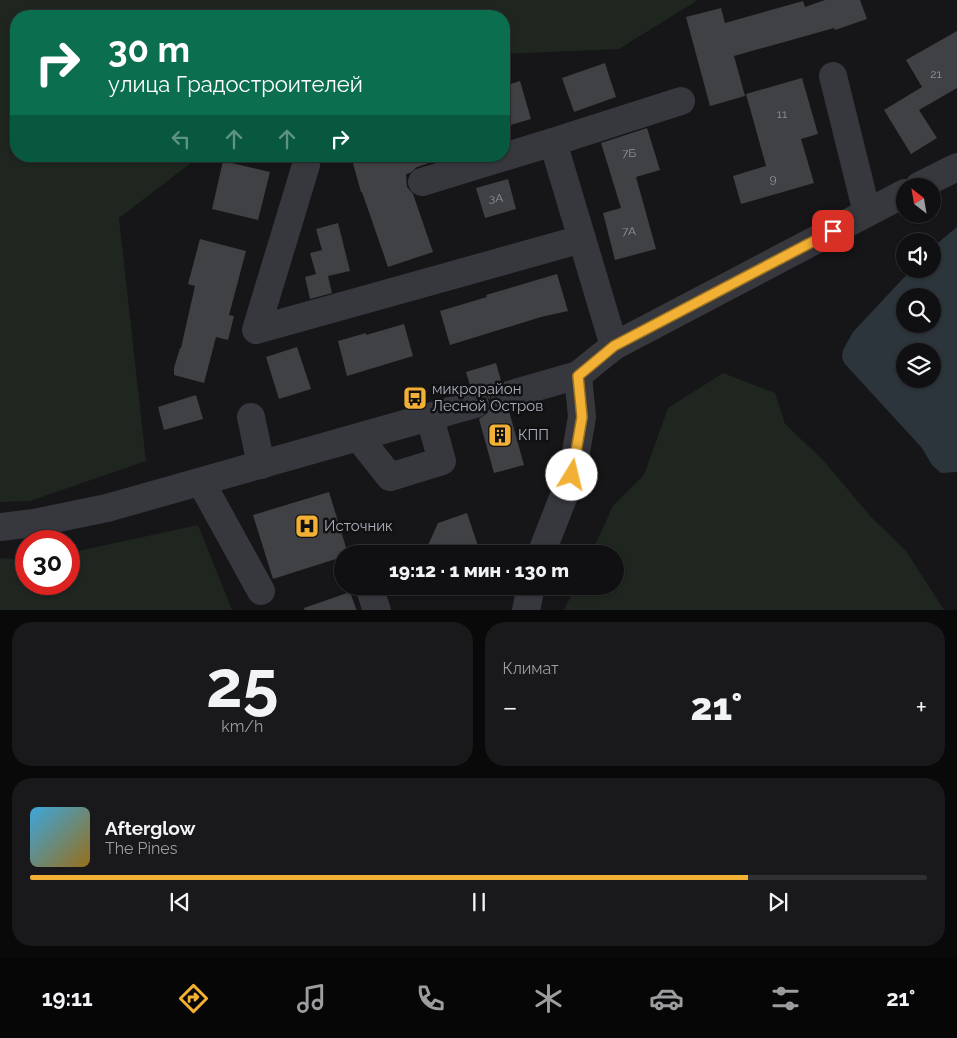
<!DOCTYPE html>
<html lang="ru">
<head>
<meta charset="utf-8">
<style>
	:root { --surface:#101012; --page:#19191b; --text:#f1f3f6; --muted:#9c9d9f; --line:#303032; --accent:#f2b134 }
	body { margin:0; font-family:Raleway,sans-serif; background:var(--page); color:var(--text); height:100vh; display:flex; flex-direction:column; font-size:19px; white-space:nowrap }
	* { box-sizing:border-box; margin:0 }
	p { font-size:16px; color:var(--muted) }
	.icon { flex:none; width:28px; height:28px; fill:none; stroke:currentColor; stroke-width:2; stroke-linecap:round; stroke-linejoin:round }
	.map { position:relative; height:610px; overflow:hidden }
	.details { display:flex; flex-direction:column; gap:12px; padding:12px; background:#09090a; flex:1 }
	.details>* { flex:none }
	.guide { position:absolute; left:10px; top:10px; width:500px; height:152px; border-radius:20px; box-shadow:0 1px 4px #0004,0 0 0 1px var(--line); background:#0b6e4f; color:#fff; overflow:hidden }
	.needle { width:32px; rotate:329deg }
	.tools { position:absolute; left:896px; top:178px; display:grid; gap:10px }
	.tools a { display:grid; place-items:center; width:45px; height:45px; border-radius:50%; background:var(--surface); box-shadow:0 1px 4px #0004,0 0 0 1px var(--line); font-size:25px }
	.speed { position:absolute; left:15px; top:530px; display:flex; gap:10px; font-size:25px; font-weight:700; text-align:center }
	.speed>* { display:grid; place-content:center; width:65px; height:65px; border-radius:50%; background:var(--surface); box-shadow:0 1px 4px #0004,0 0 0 1px var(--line); line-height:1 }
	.speed .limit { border:8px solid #d22; background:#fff; color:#111 }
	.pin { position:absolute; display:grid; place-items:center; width:42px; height:42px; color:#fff; margin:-21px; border-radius:10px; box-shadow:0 2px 8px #0006 }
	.me { position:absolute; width:55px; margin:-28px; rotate:9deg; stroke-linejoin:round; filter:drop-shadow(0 0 4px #0008) }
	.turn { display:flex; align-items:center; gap:18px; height:105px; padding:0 15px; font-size:22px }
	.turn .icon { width:65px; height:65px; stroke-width:2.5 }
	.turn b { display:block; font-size:35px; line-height:42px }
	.lanes { display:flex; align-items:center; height:48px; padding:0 15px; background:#0003; justify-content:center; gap:25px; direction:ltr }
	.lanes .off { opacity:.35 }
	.big { font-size:38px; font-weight:800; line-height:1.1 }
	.details .widget { flex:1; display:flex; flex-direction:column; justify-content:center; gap:8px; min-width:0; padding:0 18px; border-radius:20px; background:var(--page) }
	.details .dial { align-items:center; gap:0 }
	.dial b { font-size:65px; line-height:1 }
	.song { display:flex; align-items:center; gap:15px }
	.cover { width:60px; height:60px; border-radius:8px; background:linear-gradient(135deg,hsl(200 70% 55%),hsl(40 70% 35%)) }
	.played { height:5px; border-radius:2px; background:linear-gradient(90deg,var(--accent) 80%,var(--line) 80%) }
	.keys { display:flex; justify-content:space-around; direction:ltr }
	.heat { display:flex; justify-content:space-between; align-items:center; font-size:28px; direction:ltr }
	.details .tiles { flex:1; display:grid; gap:12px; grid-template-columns:1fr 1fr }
	.widget:last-child { grid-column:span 2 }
	.trip { position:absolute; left:334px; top:545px; width:290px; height:50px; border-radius:25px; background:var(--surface); box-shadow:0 1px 4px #0004,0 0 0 1px var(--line); font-weight:800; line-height:50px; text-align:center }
	.tabs { display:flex; height:80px; justify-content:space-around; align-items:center; background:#060607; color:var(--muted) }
	.tabs .icon { width:35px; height:35px }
	.tabs .current { color:var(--accent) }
	.tabs b { font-size:22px; color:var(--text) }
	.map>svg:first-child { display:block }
</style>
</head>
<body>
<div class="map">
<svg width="957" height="611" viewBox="0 0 957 611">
	<rect width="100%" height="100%" fill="#161618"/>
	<!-- green -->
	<g fill="#1e261f">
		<polygon points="0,0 698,0 619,49 504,54 504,16 16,16 16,156 200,156 119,218 146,461 30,501 0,502"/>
		<polygon points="723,373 775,393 785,424 823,460 871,517 906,551 944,610 564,610 576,586 615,586 615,554 591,554 613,506 644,475 668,408"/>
		<polygon points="198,525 232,610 0,610 0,558 26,560 26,584 69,584 69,553"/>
	</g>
	<!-- water -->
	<path fill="#2c353c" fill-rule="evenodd" d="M957 227V472L941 473 932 465 922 448 845 364 842 358 843 350 853 332 912 269H932L933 247ZM905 296H932V324H905ZM905 351H932V379H905Z"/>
	<!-- building -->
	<g fill="#404145">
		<polygon points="825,0 860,0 867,19 835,30 834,28 734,56 745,96 710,106 686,17 721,8 725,23 803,1 805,7"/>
		<polygon points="957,31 957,88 919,110 937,138 911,154 884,110 922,87 906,60"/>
		<polygon points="605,63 616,97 574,112 562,78"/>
		<polygon points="802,78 818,134 801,139 814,183 741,204 733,176 766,166 746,94"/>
		<polygon points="520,81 531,119 504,127 504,86"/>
		<polygon points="647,128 660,170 636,177 656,249 615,260 603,213 621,208 601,143"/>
		<polygon points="351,156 450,156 417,167 410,173 406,174 407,187 413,194 433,252 388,267 362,192 361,192"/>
		<polygon points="223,161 270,172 258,220 212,209"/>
		<polygon points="508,179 516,209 485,218 476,188"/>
		<polygon points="338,223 350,271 328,276 332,293 310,299 305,277 316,274 310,253 322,250 316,229"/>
		<polygon points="200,239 246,251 229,315 234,316 228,340 216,337 204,383 174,375 174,368 180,348 181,348 195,286 188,284"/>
		<polygon points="557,274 568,311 541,317 450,345 440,311 487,297 486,295"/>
		<polygon points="404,324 413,356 347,376 338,341 366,333 366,335"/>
		<polygon points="297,347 311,389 279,399 266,357"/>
		<polygon points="496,363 501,381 493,386 490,392 490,400 486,393 479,389 471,389 466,372"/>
		<polygon points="196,395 203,419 164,430 158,407"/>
		<polygon points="490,401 494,407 501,411 509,411 524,465 494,473 479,419 486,414 490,408"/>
		<polygon points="329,492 348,554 342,554 342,557 273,579 253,515"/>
		<polygon points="467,513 478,546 474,554 424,554 438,523"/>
		<polygon points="350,592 357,611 305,611 304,608"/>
	</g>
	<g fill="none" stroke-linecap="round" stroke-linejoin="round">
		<!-- minor -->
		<g stroke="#37383d" stroke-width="28">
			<polyline points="833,76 867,213"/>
			<polyline points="553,142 614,346"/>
			<polyline points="306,165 256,330 582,239"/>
			<polyline points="422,182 553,142 681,101"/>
			<polyline points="919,186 957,167"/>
			<polyline points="505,396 578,375 614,346 905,193"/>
			<polyline points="251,417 261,465"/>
			<polyline points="359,438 390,477 442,461 430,418"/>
			<polyline points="201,482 261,591"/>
			<polyline points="0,527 34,523 107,508 475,404"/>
			<polyline points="541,554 572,475 582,417 578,375"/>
			<polyline points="369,586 377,611"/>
			<polyline points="526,611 531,586"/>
		</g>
	</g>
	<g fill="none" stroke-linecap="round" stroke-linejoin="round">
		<!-- route casing -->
		<g stroke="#9d7322" stroke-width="12">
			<polyline id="route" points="572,475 582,417 578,376 614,346 833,231"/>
		</g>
		<!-- route -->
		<use href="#route" stroke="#f2b134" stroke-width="9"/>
	</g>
	<!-- icons -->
	<defs>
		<g id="bus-square" transform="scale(1.25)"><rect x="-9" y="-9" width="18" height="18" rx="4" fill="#f2b134" stroke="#111113"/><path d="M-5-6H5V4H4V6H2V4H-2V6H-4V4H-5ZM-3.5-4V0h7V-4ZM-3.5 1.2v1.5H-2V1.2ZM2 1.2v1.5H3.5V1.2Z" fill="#111"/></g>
		<g id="building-square" transform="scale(1.25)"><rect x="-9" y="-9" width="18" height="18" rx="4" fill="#f2b134" stroke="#111113"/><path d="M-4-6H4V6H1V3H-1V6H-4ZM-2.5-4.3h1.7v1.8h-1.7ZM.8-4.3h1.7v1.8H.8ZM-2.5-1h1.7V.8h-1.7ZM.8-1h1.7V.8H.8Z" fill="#111"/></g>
		<g id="hospital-square" transform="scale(1.25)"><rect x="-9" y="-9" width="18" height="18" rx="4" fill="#f2b134" stroke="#111113"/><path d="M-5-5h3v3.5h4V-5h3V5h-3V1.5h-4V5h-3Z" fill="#111"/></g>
	</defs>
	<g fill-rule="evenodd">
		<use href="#bus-square" x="415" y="398"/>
		<use href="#building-square" x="500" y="435"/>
		<use href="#hospital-square" x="307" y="526"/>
	</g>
	<g text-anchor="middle" stroke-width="5" stroke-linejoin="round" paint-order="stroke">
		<!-- number labels -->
		<g font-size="12" fill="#8e929b">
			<text x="936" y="78">21</text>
			<text x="782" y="118">11</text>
			<text x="629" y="157">7Б</text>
			<text x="773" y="183">9</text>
			<text x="496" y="202">3А</text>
			<text x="629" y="235">7А</text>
		</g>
		<!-- poi labels -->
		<g font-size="15" fill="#a8adb8" stroke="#111113" text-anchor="start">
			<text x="432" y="394">микрорайон<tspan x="432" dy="17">Лесной Остров</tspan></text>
			<text x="518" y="440">КПП</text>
			<text x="324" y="531">Источник</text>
		</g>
	</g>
</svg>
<div class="tools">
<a><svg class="needle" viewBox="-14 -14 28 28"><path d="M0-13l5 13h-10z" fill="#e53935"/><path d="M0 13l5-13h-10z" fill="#9c9d9f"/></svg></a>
<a><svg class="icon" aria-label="sound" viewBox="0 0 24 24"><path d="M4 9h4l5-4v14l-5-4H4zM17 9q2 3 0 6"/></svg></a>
<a><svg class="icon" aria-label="search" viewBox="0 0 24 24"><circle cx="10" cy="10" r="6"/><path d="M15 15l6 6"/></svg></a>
<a><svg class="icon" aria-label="layers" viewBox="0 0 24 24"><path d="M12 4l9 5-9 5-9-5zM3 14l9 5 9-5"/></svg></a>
</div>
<div class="speed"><div class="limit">30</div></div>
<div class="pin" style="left:833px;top:231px;background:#d93025"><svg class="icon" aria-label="arrive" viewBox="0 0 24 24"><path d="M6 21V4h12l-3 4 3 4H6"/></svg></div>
<svg class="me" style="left:572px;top:475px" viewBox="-20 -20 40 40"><circle r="19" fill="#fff"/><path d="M0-13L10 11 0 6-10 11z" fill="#f2b134"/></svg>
<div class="trip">19:12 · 1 мин · 130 m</div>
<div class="guide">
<div class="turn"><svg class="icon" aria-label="right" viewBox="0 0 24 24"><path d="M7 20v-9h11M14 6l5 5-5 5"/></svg><div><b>30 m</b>улица Градостроителей</div></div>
<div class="lanes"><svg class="icon off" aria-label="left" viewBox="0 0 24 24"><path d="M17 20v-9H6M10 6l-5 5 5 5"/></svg><svg class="icon off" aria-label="ahead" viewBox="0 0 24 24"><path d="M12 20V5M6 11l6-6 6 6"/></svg><svg class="icon off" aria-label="ahead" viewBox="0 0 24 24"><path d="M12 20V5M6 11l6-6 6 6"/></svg><svg class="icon" aria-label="right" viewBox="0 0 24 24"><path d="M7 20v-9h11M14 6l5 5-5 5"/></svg></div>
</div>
</div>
<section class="details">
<div class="tiles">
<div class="widget dial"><b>25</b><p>km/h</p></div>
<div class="widget"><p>Климат</p>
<div class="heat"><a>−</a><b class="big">21°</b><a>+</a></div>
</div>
<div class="widget">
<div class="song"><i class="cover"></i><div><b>Afterglow</b><p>The Pines</p></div></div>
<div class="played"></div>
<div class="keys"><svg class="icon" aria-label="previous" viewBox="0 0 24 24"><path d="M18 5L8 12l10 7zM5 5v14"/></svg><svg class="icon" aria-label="pause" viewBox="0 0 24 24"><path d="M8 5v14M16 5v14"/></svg><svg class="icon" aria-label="next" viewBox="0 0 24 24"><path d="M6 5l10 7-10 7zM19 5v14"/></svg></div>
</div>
</div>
</section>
<nav class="tabs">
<b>19:11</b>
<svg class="icon current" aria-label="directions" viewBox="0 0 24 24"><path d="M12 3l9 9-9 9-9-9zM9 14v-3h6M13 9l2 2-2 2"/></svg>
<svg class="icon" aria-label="music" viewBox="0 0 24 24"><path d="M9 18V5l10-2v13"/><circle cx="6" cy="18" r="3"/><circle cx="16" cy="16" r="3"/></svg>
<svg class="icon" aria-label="phone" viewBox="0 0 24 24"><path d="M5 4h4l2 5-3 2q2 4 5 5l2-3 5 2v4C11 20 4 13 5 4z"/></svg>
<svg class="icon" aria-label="climate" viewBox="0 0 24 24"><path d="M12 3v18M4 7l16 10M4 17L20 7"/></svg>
<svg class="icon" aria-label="car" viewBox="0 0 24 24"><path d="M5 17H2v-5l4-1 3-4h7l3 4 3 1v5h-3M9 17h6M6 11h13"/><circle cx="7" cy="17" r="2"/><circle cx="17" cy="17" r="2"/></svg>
<svg class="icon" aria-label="filters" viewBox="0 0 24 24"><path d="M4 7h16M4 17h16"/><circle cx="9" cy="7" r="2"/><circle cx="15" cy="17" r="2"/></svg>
<b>21°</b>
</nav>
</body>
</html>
